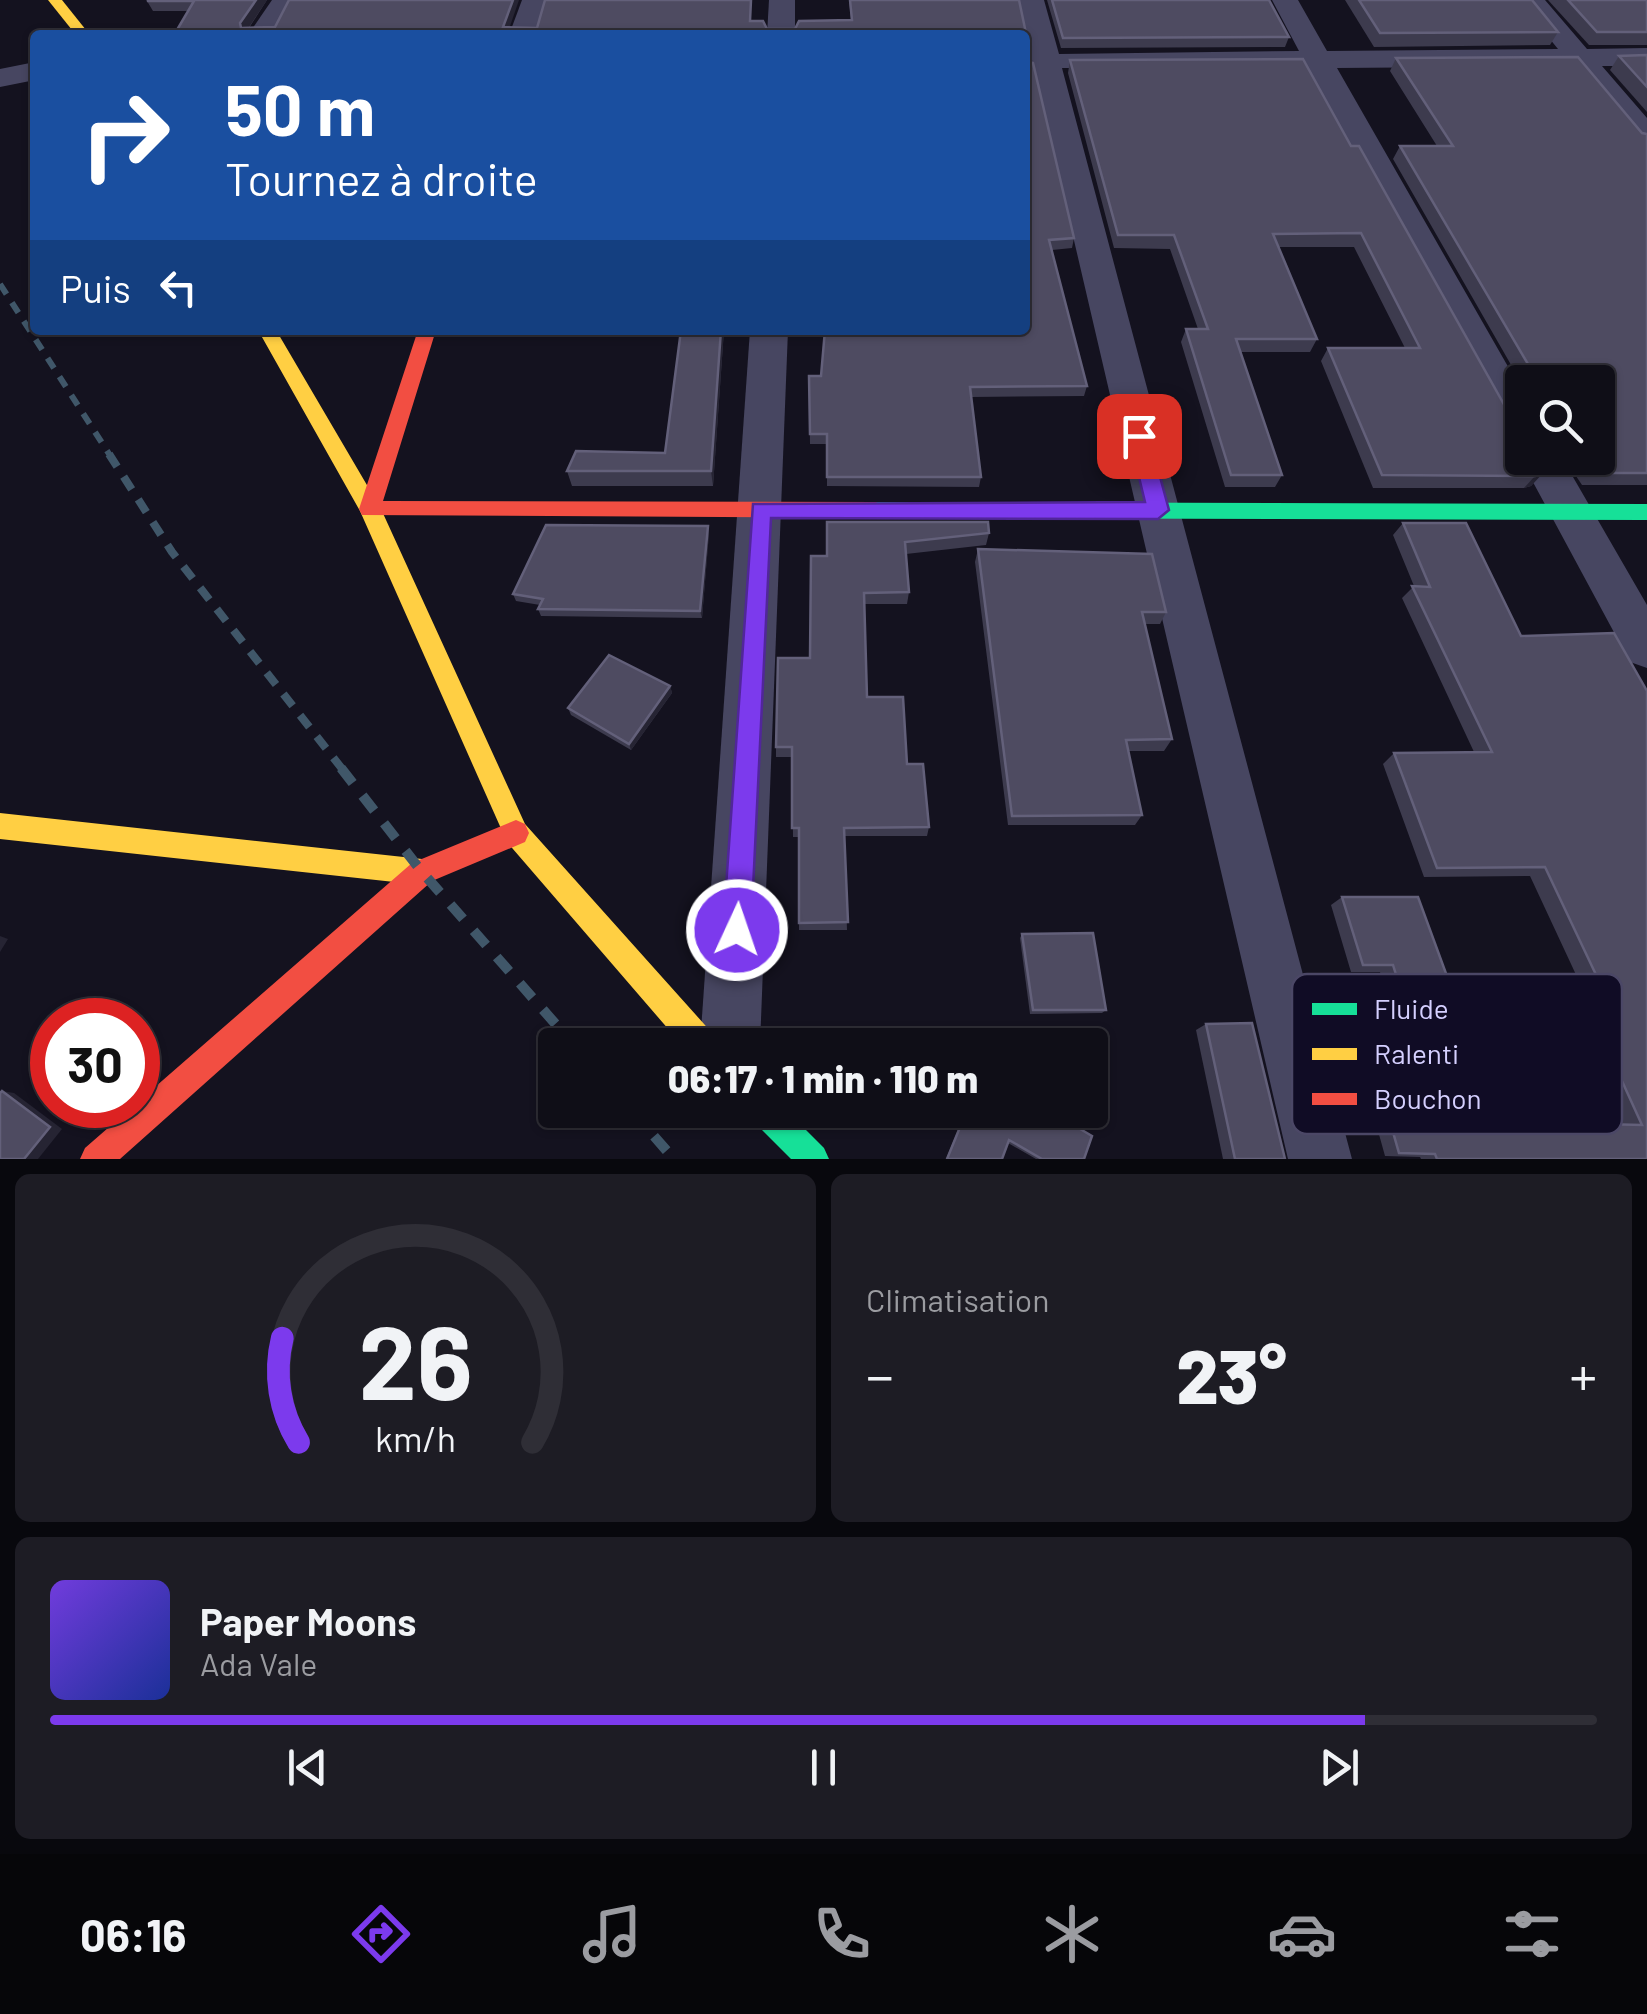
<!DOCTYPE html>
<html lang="fr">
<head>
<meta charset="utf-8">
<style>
	:root { --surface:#0f0e17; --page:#1d1c24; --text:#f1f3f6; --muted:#9b9ca1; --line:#2f2e36; --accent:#7c3aed }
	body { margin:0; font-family:Barlow,sans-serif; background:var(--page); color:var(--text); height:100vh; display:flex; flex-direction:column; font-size:38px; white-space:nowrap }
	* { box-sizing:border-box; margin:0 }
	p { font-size:32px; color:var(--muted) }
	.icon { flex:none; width:55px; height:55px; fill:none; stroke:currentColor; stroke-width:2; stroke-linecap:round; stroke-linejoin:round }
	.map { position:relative; height:1159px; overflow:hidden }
	.side { display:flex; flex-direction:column; gap:15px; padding:15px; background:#08080d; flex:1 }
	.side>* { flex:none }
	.hud { position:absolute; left:30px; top:30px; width:1000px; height:305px; border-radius:10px; box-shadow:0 2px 8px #0004,0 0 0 2px var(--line); background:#1a4fa0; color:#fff; overflow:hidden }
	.fabs { position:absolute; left:1505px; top:365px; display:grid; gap:20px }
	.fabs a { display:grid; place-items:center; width:110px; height:110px; border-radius:10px; background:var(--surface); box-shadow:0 2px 8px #0004,0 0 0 2px var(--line); font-size:50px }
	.speed { position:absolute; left:30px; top:998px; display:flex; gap:20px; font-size:50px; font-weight:700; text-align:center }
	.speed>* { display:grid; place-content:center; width:130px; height:130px; border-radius:50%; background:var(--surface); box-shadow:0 2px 8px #0004,0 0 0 2px var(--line); line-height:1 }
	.speed .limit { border:15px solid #d22; background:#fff; color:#111 }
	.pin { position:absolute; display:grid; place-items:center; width:85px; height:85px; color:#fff; margin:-42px; border-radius:20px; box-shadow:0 5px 15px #0006 }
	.me { position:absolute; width:110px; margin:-55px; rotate:3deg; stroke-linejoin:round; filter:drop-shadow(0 0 8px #0008) }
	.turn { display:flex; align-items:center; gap:35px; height:210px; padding:0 30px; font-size:45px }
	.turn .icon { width:130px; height:130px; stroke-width:2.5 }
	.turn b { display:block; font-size:70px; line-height:85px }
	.then { display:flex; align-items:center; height:95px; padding:0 30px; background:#0003; gap:20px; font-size:38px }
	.big { font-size:75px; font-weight:800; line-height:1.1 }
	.side .tile { flex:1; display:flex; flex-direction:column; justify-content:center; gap:15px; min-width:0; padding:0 35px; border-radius:15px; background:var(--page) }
	.side .dial { align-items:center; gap:0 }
	.dial svg { height:260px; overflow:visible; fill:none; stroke:var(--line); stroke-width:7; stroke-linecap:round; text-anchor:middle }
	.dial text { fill:var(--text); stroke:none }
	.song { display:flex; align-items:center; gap:30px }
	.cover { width:120px; height:120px; border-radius:15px; background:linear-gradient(135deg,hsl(260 70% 55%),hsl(230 70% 35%)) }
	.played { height:10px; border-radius:5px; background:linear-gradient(90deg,var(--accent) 85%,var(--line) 85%) }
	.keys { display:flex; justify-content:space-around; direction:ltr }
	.heat { display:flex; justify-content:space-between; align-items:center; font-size:55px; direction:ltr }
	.side .tiles { flex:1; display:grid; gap:15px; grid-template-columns:1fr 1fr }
	.tile:last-child { grid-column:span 2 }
	.trip { position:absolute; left:538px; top:1028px; width:570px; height:100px; border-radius:10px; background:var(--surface); box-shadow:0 2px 8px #0004,0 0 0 2px var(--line); font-weight:800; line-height:100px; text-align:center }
	.tab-bar { display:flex; height:160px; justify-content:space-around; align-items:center; background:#060609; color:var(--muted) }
	.tab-bar .icon { width:70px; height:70px }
	.tab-bar .on { color:var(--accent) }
	.tab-bar b { font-size:45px; color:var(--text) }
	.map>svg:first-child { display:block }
</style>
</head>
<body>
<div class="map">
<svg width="1647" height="1159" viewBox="0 0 1647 1159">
	<rect width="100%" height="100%" fill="#14121f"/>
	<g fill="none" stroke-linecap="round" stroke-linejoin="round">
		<!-- street -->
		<g fill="#474661" fill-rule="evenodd">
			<polygon points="272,0 298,0 276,35 248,35"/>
			<polygon points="522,0 548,0 537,35 509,35"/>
			<polygon points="769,0 795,0 795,35 767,35"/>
			<polygon points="1018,0 1044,0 1059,54 1299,51 1272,0 1298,0 1327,51 1558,49 1518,0 1545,0 1587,49 1647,48 1647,66 1602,66 1647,118 1647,146 1636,144 1572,66 1337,68 1522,391 1522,440 1508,435 1308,68 1062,68 1352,1159 1288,1159"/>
			<polygon points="35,62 35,80 0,87 0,69"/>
			<polygon points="750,330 788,330 760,1045 700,1045"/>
			<polygon points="1522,454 1522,458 1562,458 1647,605 1647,668 1630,662 1520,458"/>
		</g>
		<!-- fast -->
		<g fill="#16e098" fill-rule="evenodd">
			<polygon points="876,502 1647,504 1647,520 876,518 865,510"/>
			<polygon points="749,1110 786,1110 824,1148 829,1159 791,1159 753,1121"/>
		</g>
		<!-- slow -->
		<g fill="#ffcf43" fill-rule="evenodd">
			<polygon points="48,0 62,0 90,35 76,35"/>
			<polygon points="258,330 276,330 381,509 525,824 713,1034 717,1045 682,1045 507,842 360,511"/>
			<polygon points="0,813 422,859 432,863 436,872 432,881 422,885 0,839"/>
		</g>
		<!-- jam -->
		<g fill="#f24e42" fill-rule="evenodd">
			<polygon points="418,330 436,330 383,501 876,502 887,510 876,518 362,515 359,509"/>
			<polygon points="516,820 525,824 529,833 525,842 432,881 120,1159 80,1159 85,1148 412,863"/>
		</g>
		<!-- rail-far2 -->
		<polyline stroke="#405769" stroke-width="6" stroke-dasharray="12 10" stroke-linecap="butt" points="0,284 111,457"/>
		<!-- rail-far1 -->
		<polyline stroke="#405769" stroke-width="8" stroke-dasharray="15 12" stroke-linecap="butt" points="109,454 172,552 343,770"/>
		<!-- rail -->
		<g stroke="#405769" stroke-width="10" stroke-dasharray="19 16" stroke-linecap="butt">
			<polyline points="341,768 422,872 574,1045"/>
			<polyline points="631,1110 674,1159"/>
		</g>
	</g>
	<!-- wall -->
	<g fill="#3d3b4e">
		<polygon points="149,0 267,0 249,28 537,28 751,21 767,29 795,29 851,20 849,0 1019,0 1027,38 174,35 188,11 153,11 147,1"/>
		<polygon points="1047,0 1269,0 1289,37 1285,47 1061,48"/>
		<polygon points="1345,0 1532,0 1558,32 1550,45 1374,47"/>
		<polygon points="1548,0 1647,0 1647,45 1589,45"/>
		<polygon points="1647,55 1647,112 1610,70 1619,56"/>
		<polygon points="1396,58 1647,134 1647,485 1582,485 1564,458 1598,458 1598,382 1522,382 1522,384 1393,159 1400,146 1437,146 1390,71"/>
		<polygon points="1303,59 1522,458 1542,474 1531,486 1524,488 1373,488 1321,361 1328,348 1405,348 1354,247 1278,247 1317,339 1310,352 1240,352 1282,475 1275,487 1225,487 1181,342 1186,329 1198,329 1170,249 1114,248 1068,73 1070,60"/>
		<polygon points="1025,60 1074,238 1072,248 1052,250 1087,386 1084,396 971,397 981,477 979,487 827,486 827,444 810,444 809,376 821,376"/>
		<polygon points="724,330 713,486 572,486 567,471 665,453"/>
		<polygon points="988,522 989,533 986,545 906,554 909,592 907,604 864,604 867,697 907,764 929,827 927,836 844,836 847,930 799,930 799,837 793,837 792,757 776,757 776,747 810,658 827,556"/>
		<polygon points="1403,523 1521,636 1614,633 1647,1159 1421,1159 1420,1157 1385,1156 1370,1102 1383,1097 1465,1121 1621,1124 1578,1030 1398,1031 1380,972 1351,972 1331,905 1342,897 1448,979 1578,979 1530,876 1424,877 1383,764 1394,753 1474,752 1402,598 1414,586 1393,535"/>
		<polygon points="709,533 702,618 541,616 538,609 540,605 516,601 513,594"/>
		<polygon points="978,549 1166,612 1160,624 1145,624 1172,739 1164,751 1128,751 1142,815 1135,825 1008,825 975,562"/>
		<polygon points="670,686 672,693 631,750 571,715 568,708"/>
		<polygon points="1022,934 1106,1010 1102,1013 1030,1014 1020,938"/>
		<polygon points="1206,1024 1285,1159 1223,1159 1196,1030"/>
		<polygon points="966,1110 1048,1110 1084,1159 1036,1159 1008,1143 1002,1159 946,1159"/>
	</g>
	<!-- shaded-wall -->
	<g fill="#262433">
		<polygon points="256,0 267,0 245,33 241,28 240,23"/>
		<polygon points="513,0 519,0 507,35 503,27"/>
		<polygon points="721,330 724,330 713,486 711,471"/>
		<polygon points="1542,474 1531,486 1524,488 1535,476"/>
		<polygon points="708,526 709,533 702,618 700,611"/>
		<polygon points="670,686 672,693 631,750 629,744"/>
		<polygon points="0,936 8,939 0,952"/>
		<polygon points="2,1091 14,1093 62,1129 38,1159 24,1159"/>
	</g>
	<!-- building -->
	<g fill="#4e4b61" stroke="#63607a" stroke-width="2.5">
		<polygon points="149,0 256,0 240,23 241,28 275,27 289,0 513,0 503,27 537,28 545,0 751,0 750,21 763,21 767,29 795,29 799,21 852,20 850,0 1019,0 1027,38 1025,40 1025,35 174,35 194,1 147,1"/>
		<polygon points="1052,0 1269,0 1289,37 1063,38"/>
		<polygon points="1359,0 1532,0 1558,32 1380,33"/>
		<polygon points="1568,0 1647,0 1647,32 1597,32"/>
		<polygon points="1647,55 1647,87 1619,56"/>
		<polygon points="1578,57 1642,133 1647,134 1647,473 1594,473 1584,458 1598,458 1598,382 1535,382 1535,376 1400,146 1453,146 1396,58"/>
		<polygon points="1303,59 1351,146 1359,146 1515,424 1522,427 1522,458 1533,458 1542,474 1535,476 1382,475 1328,348 1420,348 1361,233 1273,234 1317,339 1236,339 1282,475 1231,475 1186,329 1208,329 1174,235 1118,235 1070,60"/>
		<polygon points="1025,60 1033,63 1074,238 1049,240 1087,386 970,387 981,477 827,477 827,434 810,434 809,376 821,376 825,330 1025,330"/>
		<polygon points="681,330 721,330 711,471 567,471 576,451 665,453"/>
		<polygon points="827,522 988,522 989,533 905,542 909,592 864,593 867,697 903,697 907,764 923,764 929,827 844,828 848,922 799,923 799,828 792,828 792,747 776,747 778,658 810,658 811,556 827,556"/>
		<polygon points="1403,523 1466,523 1521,636 1614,633 1647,691 1647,1159 1437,1159 1435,1154 1399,1153 1383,1097 1457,1098 1465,1121 1642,1125 1596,1024 1412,1026 1393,965 1363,965 1342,897 1418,897 1448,979 1598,979 1545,867 1437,868 1394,753 1492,752 1412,586 1430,587"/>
		<polygon points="546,525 708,526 700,611 538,609 543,599 513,594"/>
		<polygon points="978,549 1152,554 1166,612 1142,612 1172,739 1126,740 1142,815 1012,816"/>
		<polygon points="609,655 670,686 629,744 568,708"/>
		<polygon points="1093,933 1106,1010 1033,1010 1022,934"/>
		<polygon points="1252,1023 1285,1159 1235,1159 1206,1024"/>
		<polygon points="2,1091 50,1127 24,1159 0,1159 0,1093"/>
		<polygon points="967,1110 1048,1110 1092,1136 1084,1159 1042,1159 1009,1140 1002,1159 947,1159"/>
	</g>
	<!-- route -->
	<polygon fill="#7c3aed" stroke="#51269a" stroke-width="2.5" points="1139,428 1149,436 1169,510 1158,519 771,518 751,930 747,940 737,944 727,940 723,930 753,504 1145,502 1129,436"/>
	<!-- legend -->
	<rect x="1292" y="974" width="330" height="160" rx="15" fill="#100c25" stroke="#4b4766" stroke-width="2.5"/>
	<rect x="1312" y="1003" width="45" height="12" fill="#16e098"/>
	<rect x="1312" y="1048" width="45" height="12" fill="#ffcf43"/>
	<rect x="1312" y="1093" width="45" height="12" fill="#f24e42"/>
	<g font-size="28" fill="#d5d0ff">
		<text x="1374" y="1019">Fluide</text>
		<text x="1374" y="1064">Ralenti</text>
		<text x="1374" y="1109">Bouchon</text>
	</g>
</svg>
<div class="fabs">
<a><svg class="icon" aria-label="search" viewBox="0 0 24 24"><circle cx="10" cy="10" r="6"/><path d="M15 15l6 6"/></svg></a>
</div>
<div class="speed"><div class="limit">30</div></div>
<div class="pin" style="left:1139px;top:436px;background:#d93025"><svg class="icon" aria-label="arrive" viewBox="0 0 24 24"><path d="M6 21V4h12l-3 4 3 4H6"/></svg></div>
<svg class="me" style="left:737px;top:930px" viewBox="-20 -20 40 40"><circle r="17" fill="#7c3aed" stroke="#fff" stroke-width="3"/><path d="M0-11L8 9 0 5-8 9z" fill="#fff"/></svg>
<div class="trip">06:17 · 1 min · 110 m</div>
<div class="hud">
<div class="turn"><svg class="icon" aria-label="right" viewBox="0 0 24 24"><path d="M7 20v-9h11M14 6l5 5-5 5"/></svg><div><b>50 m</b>Tournez à droite</div></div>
<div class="then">Puis<svg class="icon" aria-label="left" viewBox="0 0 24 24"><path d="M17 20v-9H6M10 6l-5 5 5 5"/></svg></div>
</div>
</div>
<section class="side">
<div class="tiles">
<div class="tile dial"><svg viewBox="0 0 100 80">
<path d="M14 69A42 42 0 1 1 86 69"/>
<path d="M14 69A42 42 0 0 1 9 37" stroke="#7c3aed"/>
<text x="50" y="56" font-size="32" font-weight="700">26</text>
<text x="50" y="72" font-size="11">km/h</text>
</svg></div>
<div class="tile"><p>Climatisation</p>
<div class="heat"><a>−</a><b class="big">23°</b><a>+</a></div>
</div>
<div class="tile">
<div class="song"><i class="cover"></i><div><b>Paper Moons</b><p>Ada Vale</p></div></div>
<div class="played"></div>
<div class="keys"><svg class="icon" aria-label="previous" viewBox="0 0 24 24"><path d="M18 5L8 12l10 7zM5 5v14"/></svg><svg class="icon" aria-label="pause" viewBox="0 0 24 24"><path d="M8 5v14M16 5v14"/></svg><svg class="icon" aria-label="next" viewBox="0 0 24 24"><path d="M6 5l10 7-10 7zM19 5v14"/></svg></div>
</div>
</div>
</section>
<nav class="tab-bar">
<b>06:16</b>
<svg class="icon on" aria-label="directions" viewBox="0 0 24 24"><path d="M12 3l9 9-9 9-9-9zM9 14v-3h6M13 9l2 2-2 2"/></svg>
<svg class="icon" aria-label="music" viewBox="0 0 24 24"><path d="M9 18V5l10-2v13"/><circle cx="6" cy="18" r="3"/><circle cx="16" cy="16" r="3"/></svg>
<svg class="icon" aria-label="phone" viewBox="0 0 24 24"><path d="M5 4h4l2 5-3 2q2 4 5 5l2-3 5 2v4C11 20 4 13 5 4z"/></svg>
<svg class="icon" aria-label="climate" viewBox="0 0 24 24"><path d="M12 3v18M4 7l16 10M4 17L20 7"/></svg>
<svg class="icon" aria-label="car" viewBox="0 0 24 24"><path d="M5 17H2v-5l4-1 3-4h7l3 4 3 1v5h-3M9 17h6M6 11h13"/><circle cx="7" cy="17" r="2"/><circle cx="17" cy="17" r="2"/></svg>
<svg class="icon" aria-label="filters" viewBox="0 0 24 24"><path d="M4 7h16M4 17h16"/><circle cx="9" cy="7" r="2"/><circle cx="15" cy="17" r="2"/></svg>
</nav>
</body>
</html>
